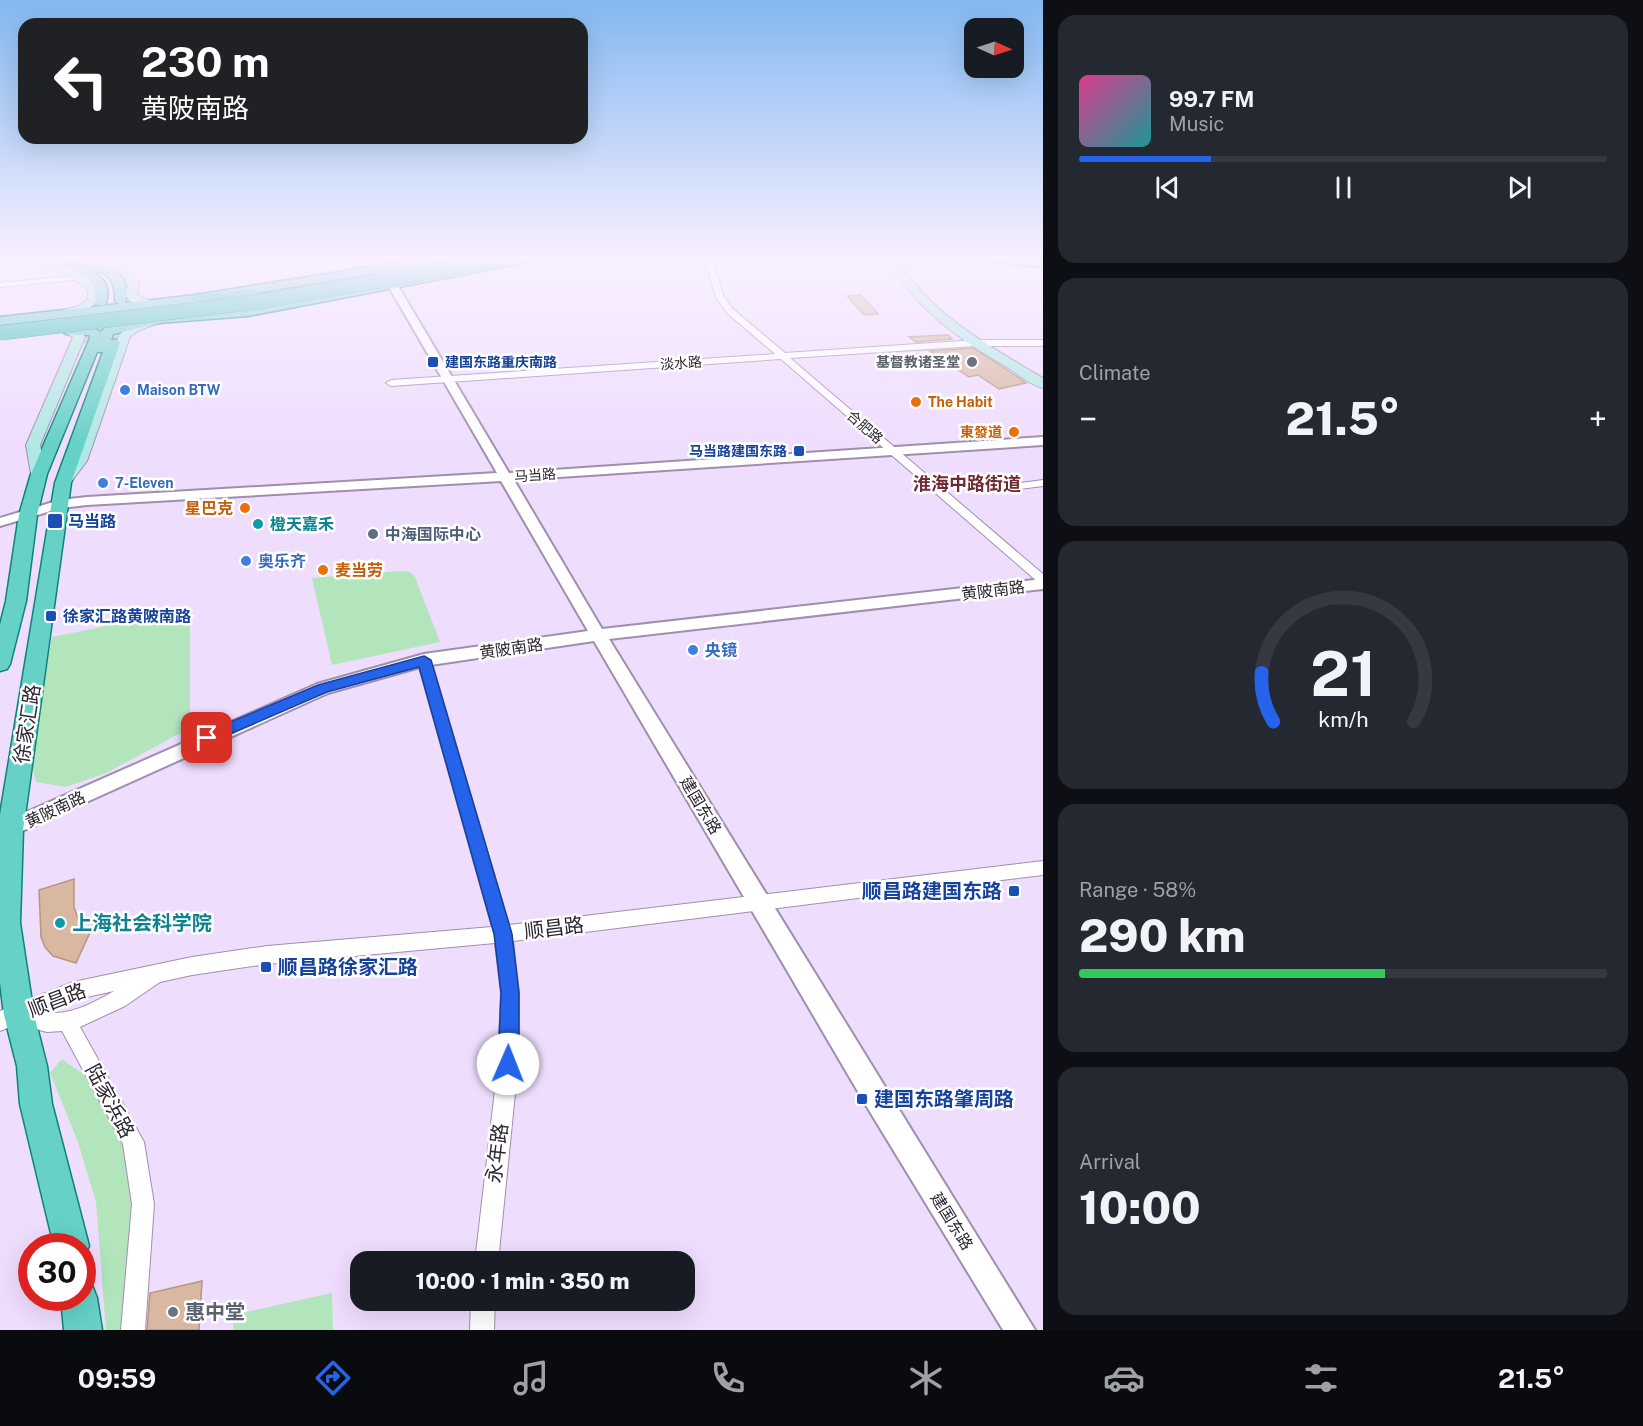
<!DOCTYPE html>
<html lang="en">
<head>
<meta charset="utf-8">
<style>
	:root { --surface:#171b24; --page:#242831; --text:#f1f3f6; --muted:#9ea1a6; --line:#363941; --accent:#2563eb }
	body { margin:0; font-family:"Public Sans","Noto Sans SC",sans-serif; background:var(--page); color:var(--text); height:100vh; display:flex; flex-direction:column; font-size:22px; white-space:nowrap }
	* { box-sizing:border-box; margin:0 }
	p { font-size:20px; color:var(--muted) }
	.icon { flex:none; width:33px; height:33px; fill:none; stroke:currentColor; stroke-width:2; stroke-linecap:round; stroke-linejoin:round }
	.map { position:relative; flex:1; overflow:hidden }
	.details { display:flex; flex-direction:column; gap:15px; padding:15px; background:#0d0f14; width:600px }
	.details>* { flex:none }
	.guide { position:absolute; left:18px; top:18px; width:570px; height:126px; border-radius:18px; box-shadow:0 6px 24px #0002; background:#202124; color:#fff; overflow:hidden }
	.needle { width:39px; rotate:93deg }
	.fabs { position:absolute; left:964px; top:18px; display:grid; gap:12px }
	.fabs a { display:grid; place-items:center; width:60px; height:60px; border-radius:12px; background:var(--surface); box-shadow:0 6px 24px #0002; font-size:30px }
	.speed { position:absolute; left:18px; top:1233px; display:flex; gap:12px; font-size:30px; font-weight:700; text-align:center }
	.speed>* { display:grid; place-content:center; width:78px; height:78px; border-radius:50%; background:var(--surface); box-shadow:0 6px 24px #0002; line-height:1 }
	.speed .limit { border:9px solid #d22; background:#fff; color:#111 }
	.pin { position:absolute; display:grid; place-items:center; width:51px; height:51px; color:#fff; margin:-26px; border-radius:12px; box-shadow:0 3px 9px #0006 }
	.me { position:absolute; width:66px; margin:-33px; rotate:1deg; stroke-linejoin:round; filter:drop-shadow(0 0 4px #0008) }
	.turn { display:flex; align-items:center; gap:21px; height:126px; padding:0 24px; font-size:27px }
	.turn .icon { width:78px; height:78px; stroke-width:2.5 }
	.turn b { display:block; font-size:42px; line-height:51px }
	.big { font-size:45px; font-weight:800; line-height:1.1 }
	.details .widget { flex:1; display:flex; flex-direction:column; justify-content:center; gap:9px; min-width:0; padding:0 21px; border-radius:18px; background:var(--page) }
	.details .dial { align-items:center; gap:0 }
	.dial svg { height:156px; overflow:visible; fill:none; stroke:var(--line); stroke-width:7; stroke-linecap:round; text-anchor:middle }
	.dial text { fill:var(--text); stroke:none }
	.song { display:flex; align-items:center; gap:18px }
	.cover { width:72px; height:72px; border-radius:9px; background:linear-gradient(135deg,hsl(330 70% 55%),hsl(180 70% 35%)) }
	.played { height:6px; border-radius:3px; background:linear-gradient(90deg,var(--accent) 25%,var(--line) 25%) }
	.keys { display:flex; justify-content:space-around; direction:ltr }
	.heat { display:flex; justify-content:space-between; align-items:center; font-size:33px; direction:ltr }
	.charge { height:9px; border-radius:4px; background:linear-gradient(90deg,#34c759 58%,var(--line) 0) }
	.trip { position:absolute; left:350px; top:1251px; width:345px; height:60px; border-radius:18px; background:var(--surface); box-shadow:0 6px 24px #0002; font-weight:800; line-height:60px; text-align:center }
	.dock { display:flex; height:96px; justify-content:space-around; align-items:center; background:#090b0e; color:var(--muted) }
	.dock .icon { width:42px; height:42px }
	.dock .selected { color:var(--accent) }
	.dock b { font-size:27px; color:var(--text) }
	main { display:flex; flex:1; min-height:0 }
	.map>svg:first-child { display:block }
</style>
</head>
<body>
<main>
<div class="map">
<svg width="1043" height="1330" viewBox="0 0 1043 1330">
	<rect width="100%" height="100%" fill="#efddfe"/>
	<!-- green -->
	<g fill="#b3e5bd">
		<polygon points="399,571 410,572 415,577 440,642 332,665 312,578"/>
		<polygon points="190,609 190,728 106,773 66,787 36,782 31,762 52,637"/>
		<polygon points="62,1059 86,1076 123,1145 135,1208 125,1330 106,1330 96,1202 78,1142 50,1073"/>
		<polygon points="332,1293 333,1330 233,1330 233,1315"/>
	</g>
	<!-- building -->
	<g fill="#d9b8a2" stroke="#b59681" stroke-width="1.5">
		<polygon points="861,295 878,314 864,315 847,296"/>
		<polygon points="948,335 952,339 916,342 909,337"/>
		<polygon points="973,348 1006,369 1026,383 999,389 978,375 969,377 930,351"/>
		<polygon points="74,879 74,907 78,919 83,926 92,928 76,963 53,956 45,947 41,937 39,890"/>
		<polygon points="202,1281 199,1330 147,1330 150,1293"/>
	</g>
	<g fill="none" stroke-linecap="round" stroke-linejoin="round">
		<!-- primary-tunnel -->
		<g stroke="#c8b8d5" stroke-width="13" stroke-dasharray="13 6" stroke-linecap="butt">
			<polyline points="113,343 120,305"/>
			<polyline points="86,344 101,302"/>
		</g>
		<!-- minor casing -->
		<g stroke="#9f8fad" stroke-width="2">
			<g id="minor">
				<path d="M141 259 142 263 124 266 103 263C109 261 133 260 141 259Z"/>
				<polygon points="705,259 712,259 724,297 733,309 785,353 976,340 1043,340 1043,346 976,346 790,358 1043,574 1043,584 1039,583 781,359 391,386 386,383 391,380 775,354 727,313 716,297"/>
				<polygon points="81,275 85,277 84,279 0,287 0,283"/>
				<polygon points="1043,480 1043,486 1012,490 1007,487 1012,484"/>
				<path d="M424 655 431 660 509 925 1043 861V875L513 941 519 993 518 1064 498 1262H475L498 1064 501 993 495 943 267 964 192 975 160 982 125 1006 80 1027 144 1142 154 1204 145 1330H121L132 1204 123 1144 62 1031 47 1032 17 1024 0 1031V1011L73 982 192 957 267 946 492 927 417 660ZM114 991C93 1003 68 1017 44 1012L73 1000Z"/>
				<polygon points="471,1300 495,1300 494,1330 470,1330"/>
			</g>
		</g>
		<!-- tertiary casing -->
		<g stroke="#9f8fad" stroke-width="4">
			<polygon id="tertiary" points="366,259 375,259 398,286 509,473 1043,437 1043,445 514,480 602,629 1043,579 1043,589 609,639 1035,1330 1003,1330 864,1102 594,641 424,666 328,693 0,841 0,824 317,684 424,654 588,631 501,481 87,505 61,508 0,526 0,518 60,500 87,497 497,473 389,287"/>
		</g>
		<!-- secondary casing -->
		<g stroke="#9f8fad" stroke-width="2">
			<g id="secondary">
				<path d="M0 259C35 259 71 261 98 287L99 300 87 310 60 315V311L79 306 88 299V290L72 277 61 272Z"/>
				<path d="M90 259C111 259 126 265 139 282L137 295 155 303V307L131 302 125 295 129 282 119 272Z"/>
				<path d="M887 259H897C932 316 988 345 1043 378V388C1030 385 1018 374 1007 367 957 338 917 310 887 259Z"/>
				<polygon points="154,318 160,321 158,323 138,331 130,337 87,461 68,486 58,486 55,483 73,460 119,335 130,325"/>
				<polygon points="66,326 81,331 85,337 40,445 47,474 39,479 31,474 26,445 73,337 60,330"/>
			</g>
		</g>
		<!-- primary casing -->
		<g stroke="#0f827b" stroke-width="3">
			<g id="primary">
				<path d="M16 259C39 259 124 261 105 305H97C94 297 97 289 91 282 75 264 42 265 21 262Z"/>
				<path d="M88 259C109 265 134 277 125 303L196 295 419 259H447L442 262 196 303 0 325V317L119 304 115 301C116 263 93 276 72 260Z"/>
				<path d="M510 259H535L530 262 248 316 159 323 113 334 111 340H118L120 343 71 483 23 830 20 923 34 1015 47 1066 52 1104 89 1246 82 1259V1246H54L20 1104 17 1066 4 1015 0 982V815L55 483 103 352H97L47 474 37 515 26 601 10 664 7 669 0 671V625L6 601 19 515 31 474 90 338 89 335 66 334 60 330C68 323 93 325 100 332L108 326 153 316 248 308Z"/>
				<polygon points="988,259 1043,261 1043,267 993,262"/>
				<polygon points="82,1281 92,1285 97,1298 102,1330 64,1330 61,1298 82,1298"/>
			</g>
		</g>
		<!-- trunk casing -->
		<g stroke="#0f827b" stroke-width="4">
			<g id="trunk">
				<polygon points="1026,259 1043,259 1043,265 1028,262"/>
				<polygon points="251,289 255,290 257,293 255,296 196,303 190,299 196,295"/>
			</g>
		</g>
		<!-- minor -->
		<use href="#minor" fill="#fff" fill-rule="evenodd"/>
		<!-- tertiary -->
		<use href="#tertiary" fill="#fff" fill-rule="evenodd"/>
		<!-- secondary -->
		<use href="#secondary" fill="#b2e8e3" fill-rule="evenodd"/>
		<!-- primary -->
		<use href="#primary" fill="#66d1c7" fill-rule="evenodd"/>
		<!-- trunk -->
		<use href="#trunk" fill="#33c2b4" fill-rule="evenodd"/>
		<!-- trunk-bridge casing -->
		<g stroke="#0f827b" stroke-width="15" stroke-linecap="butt">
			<polyline id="trunk-bridge" points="0,333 257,302 504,259"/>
		</g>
		<!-- trunk-bridge -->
		<use href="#trunk-bridge" stroke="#33c2b4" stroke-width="14"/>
	</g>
	<!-- sky -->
	<linearGradient id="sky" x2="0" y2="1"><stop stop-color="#83b8f1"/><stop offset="0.58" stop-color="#f8f0ff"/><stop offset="1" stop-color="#f8f0ff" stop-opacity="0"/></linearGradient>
	<rect width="1043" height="446" fill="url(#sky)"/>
	<!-- route -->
	<polygon fill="#2563eb" stroke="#184099" stroke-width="1.5" points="424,656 431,660 512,934 519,993 519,1064 516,1071 508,1074 501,1071 498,1064 501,993 494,934 419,667 327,692 212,742 202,742 200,738 202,734 318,685"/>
	<!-- markers -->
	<g fill="#1a4fb4" stroke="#fff" stroke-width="2">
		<rect x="427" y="356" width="12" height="12" rx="3"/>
		<rect x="793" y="445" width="12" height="12" rx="3"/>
		<rect x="47" y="513" width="16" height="16" rx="3"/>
		<rect x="45" y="610" width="12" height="12" rx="3"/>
		<rect x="1008" y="885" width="12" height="12" rx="3"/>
		<rect x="260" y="961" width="12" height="12" rx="3"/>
		<rect x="856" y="1093" width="12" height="12" rx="3"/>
	</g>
	<g fill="#6b7280" stroke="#fff" stroke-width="2">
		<circle cx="972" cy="362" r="6"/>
		<circle cx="173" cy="1312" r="6"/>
	</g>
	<g fill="#3f7fe0" stroke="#fff" stroke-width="2">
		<circle cx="125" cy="390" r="6"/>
		<circle cx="103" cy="483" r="6"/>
		<circle cx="246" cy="561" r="6"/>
		<circle cx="693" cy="650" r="6"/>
	</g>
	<g fill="#e8710a" stroke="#fff" stroke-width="2">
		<circle cx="916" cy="402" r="6"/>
		<circle cx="1014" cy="432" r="6"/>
		<circle cx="245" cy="508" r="6"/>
		<circle cx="323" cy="570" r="6"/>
	</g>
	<g fill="#0f9aa8" stroke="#fff" stroke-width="2">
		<circle cx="258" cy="524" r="6"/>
		<circle cx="60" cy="923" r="6"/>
	</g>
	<circle fill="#5c6f8a" stroke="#fff" stroke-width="2" cx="373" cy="534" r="6"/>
	<g text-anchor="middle" stroke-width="5" stroke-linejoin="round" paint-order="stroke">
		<!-- far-transit labels -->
		<g font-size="14" font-weight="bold" fill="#164399" stroke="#fff" text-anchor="start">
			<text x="445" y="367">建国东路重庆南路</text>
			<text x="787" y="456" text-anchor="end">马当路建国东路</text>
		</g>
		<!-- far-worship labels -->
		<g font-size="14" font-weight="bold" fill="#5b616d" stroke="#fff" text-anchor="end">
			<text x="960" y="367">基督教诸圣堂</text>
		</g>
		<!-- far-street labels -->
		<g font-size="14" fill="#2c2632" stroke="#fff">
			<text transform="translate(681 363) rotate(-4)" y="5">淡水路</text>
			<text transform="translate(865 427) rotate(41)" y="5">合肥路</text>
			<text transform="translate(535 475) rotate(-4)" y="5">马当路</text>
		</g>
		<!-- far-shop labels -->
		<g font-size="14" font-weight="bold" fill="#366cbe" stroke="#fff" text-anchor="start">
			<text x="137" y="395">Maison BTW</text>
			<text x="115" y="488">7-Eleven</text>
		</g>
		<!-- far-food labels -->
		<g font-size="14" font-weight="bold" fill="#c56008" stroke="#fff" text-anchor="start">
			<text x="928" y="407">The Habit</text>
			<text x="1002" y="437" text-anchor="end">東發道</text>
		</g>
		<!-- food labels -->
		<g font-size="16" font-weight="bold" fill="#c56008" stroke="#fff" text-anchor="end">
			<text x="233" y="514">星巴克</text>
			<text x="335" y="576" text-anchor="start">麦当劳</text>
		</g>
		<!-- transit labels -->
		<g font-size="16" font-weight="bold" fill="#164399" stroke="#fff" text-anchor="start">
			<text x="68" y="527">马当路</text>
			<text x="63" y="622">徐家汇路黄陂南路</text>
		</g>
		<!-- culture labels -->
		<g font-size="16" font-weight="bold" fill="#0d838f" stroke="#fff" text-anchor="start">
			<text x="270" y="530">橙天嘉禾</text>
		</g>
		<!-- service labels -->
		<g font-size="16" font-weight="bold" fill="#4e5e75" stroke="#fff" text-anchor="start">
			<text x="385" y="540">中海国际中心</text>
		</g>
		<!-- shop labels -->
		<g font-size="16" font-weight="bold" fill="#366cbe" stroke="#fff" text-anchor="start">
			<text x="258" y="567">奥乐齐</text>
			<text x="705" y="656">央镜</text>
		</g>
		<!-- street labels -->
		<g font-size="16" fill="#2c2632" stroke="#fff">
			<text transform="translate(993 590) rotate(-7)" y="6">黄陂南路</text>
			<text transform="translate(511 648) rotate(-8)" y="6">黄陂南路</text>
			<text transform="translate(701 805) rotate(59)" y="6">建国东路</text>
			<text transform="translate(55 809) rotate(-25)" y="6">黄陂南路</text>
			<text transform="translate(952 1221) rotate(58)" y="6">建国东路</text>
		</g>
		<!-- far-district labels -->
		<g font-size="18" font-weight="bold" fill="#712a35" stroke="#fff">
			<text x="967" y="490">淮海中路街道</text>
		</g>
		<!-- near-street labels -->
		<g font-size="20" fill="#2c2632" stroke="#fff">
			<text transform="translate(27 724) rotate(-81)" y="7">徐家汇路</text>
			<text transform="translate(554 928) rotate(-7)" y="7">顺昌路</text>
			<text transform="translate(57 1000) rotate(-21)" y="7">顺昌路</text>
			<text transform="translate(110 1101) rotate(62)" y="7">陆家浜路</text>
			<text transform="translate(497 1153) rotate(-83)" y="7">永年路</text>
		</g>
		<!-- near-transit labels -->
		<g font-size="20" font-weight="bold" fill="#164399" stroke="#fff" text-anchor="start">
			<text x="1002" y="898" text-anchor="end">顺昌路建国东路</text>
			<text x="278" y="974">顺昌路徐家汇路</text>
			<text x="874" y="1106">建国东路肇周路</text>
		</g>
		<!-- near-culture labels -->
		<g font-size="20" font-weight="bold" fill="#0d838f" stroke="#fff" text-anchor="start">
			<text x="72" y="930">上海社会科学院</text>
		</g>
		<!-- near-worship labels -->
		<g font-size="20" font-weight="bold" fill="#5b616d" stroke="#fff" text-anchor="start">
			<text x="185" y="1319">惠中堂</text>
		</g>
	</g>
</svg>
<div class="fabs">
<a><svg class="needle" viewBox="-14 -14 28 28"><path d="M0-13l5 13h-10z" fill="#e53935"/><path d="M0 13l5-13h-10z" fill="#9ea1a6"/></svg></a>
</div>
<div class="speed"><div class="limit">30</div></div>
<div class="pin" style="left:207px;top:738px;background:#d93025"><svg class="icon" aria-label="arrive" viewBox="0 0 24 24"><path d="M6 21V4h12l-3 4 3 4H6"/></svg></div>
<svg class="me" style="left:508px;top:1064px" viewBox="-20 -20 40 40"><circle r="19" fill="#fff"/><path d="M0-13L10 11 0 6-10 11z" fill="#2563eb"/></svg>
<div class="trip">10:00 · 1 min · 350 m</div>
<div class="guide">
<div class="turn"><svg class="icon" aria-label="left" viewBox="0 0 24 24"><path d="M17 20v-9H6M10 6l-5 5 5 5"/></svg><div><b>230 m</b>黄陂南路</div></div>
</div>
</div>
<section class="details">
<div class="widget">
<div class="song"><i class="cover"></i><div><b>99.7 FM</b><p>Music</p></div></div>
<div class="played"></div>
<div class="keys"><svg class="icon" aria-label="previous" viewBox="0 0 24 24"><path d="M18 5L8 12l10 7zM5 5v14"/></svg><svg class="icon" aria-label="pause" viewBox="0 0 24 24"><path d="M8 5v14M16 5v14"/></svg><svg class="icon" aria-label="next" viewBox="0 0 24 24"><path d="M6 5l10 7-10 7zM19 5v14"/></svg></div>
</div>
<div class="widget"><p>Climate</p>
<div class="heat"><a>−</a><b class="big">21.5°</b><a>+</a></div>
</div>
<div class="widget dial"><svg viewBox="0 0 100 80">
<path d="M14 69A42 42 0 1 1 86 69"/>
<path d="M14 69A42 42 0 0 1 8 44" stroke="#2563eb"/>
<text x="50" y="56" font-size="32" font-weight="700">21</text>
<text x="50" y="72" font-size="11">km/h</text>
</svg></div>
<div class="widget"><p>Range · 58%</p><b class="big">290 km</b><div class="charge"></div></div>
<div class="widget"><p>Arrival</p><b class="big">10:00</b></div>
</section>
</main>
<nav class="dock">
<b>09:59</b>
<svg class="icon selected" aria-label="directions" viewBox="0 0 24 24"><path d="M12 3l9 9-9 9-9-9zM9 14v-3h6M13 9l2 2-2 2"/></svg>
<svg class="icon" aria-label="music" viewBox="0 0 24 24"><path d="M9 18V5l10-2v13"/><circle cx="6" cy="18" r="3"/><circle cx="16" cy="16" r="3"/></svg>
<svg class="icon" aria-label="phone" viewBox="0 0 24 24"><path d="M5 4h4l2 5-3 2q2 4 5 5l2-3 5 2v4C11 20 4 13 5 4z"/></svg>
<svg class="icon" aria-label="climate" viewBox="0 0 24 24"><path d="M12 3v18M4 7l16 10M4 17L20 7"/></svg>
<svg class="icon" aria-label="car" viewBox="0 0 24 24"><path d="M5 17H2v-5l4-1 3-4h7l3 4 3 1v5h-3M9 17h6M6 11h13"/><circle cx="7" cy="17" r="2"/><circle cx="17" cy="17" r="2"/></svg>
<svg class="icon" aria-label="filters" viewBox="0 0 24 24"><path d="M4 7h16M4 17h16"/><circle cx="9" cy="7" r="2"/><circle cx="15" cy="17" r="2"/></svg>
<b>21.5°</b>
</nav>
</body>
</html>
